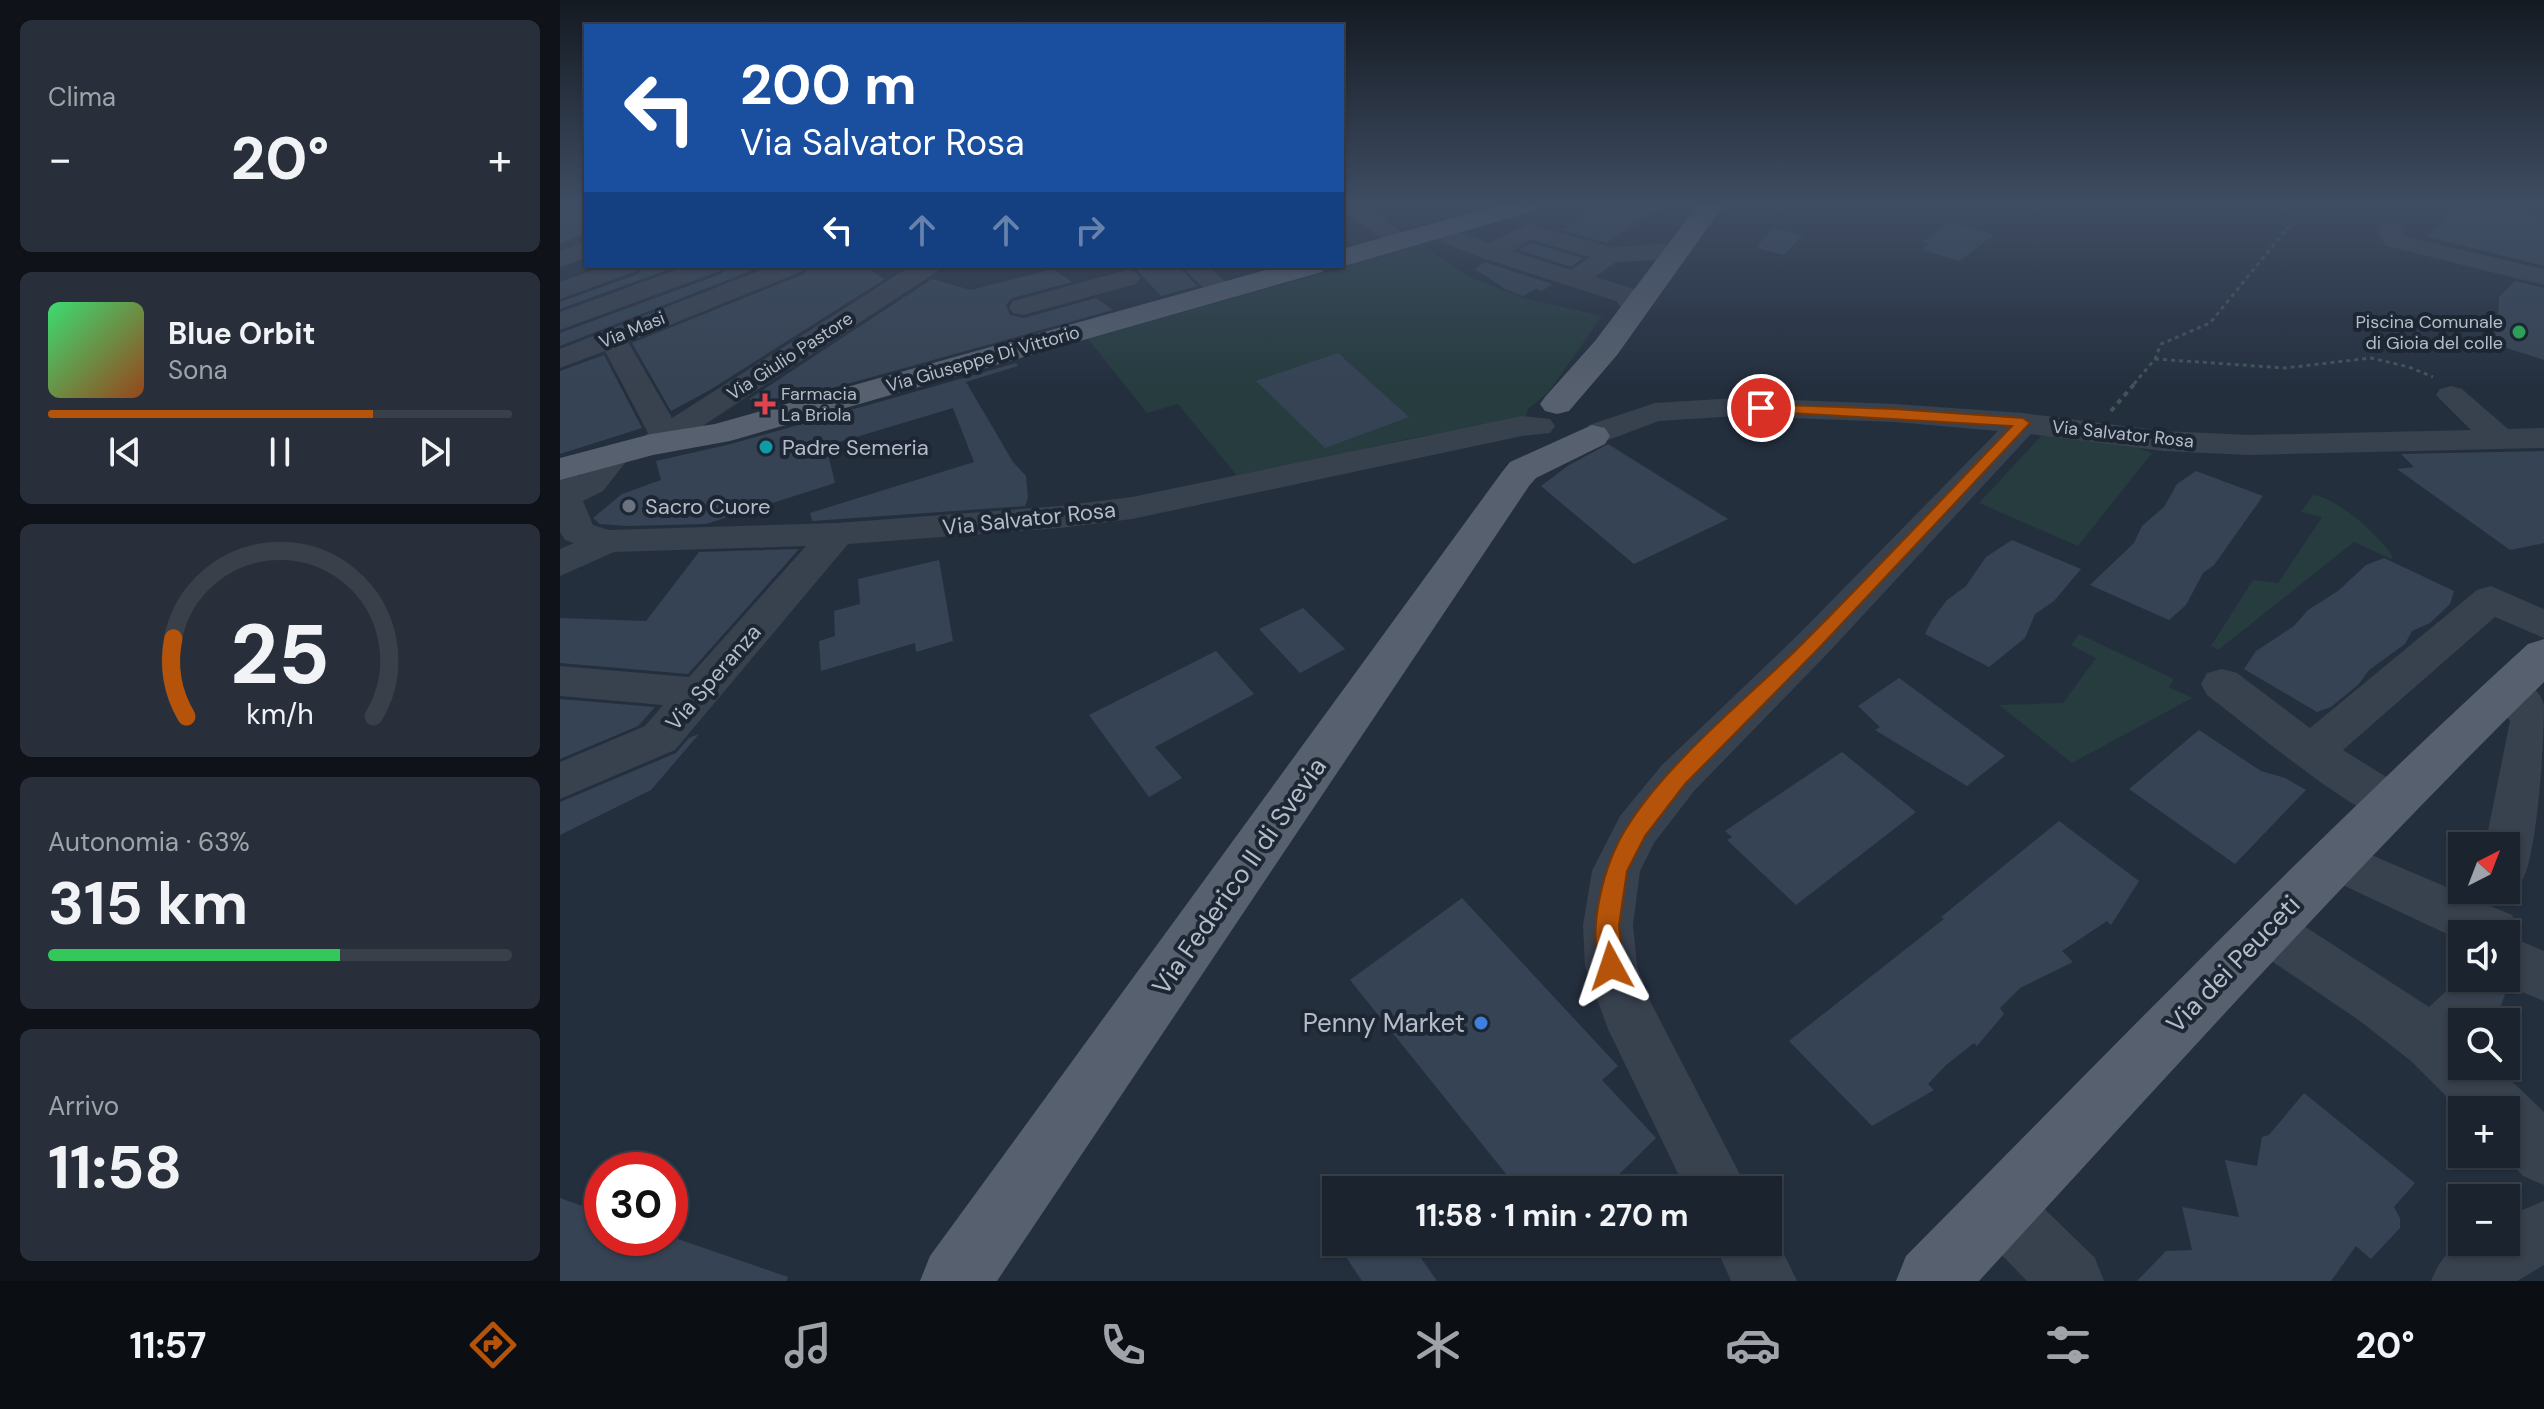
<!DOCTYPE html>
<html lang="it">
<head>
<meta charset="utf-8">
<style>
	:root { --surface:#1b232e; --page:#282f3a; --text:#f1f3f6; --muted:#a0a4aa; --line:#39404a; --accent:#b45309 }
	body { margin:0; font-family:"DM Sans",sans-serif; background:var(--page); color:var(--text); height:100vh; display:flex; flex-direction:column; font-size:30px; white-space:nowrap }
	* { box-sizing:border-box; margin:0 }
	p { font-size:26px; color:var(--muted) }
	.icon { flex:none; width:44px; height:44px; fill:none; stroke:currentColor; stroke-width:2; stroke-linecap:round; stroke-linejoin:round }
	.map { position:relative; flex:1; overflow:hidden }
	.details { display:flex; flex-direction:column; gap:20px; padding:20px; background:#0f1319; width:560px }
	.details>* { flex:none }
	.top-card { position:absolute; left:24px; top:24px; width:760px; height:244px; border-radius:0px; box-shadow:0 2px 6px #0004,0 0 0 2px var(--line); background:#1a4fa0; color:#fff; overflow:hidden }
	.needle { width:52px; rotate:42deg }
	.buttons { position:absolute; left:1888px; top:832px; display:grid; gap:16px }
	.buttons a { display:grid; place-items:center; width:72px; height:72px; border-radius:0px; background:var(--surface); box-shadow:0 2px 6px #0004,0 0 0 2px var(--line); font-size:40px }
	.speed { position:absolute; left:24px; top:1152px; display:flex; gap:16px; font-size:40px; font-weight:700; text-align:center }
	.speed>* { display:grid; place-content:center; width:104px; height:104px; border-radius:50%; background:var(--surface); box-shadow:0 2px 6px #0004,0 0 0 2px var(--line); line-height:1 }
	.speed .limit { border:12px solid #d22; background:#fff; color:#111 }
	.pin { position:absolute; display:grid; place-items:center; width:68px; height:68px; color:#fff; margin:-34px; border:4px solid #fff; border-radius:50%; box-shadow:0 2px 8px #0007 }
	.me { position:absolute; width:88px; margin:-44px; rotate:355deg; stroke-linejoin:round; filter:drop-shadow(0 0 6px #0008) }
	.turn { display:flex; align-items:center; gap:28px; height:168px; padding:0 24px; font-size:36px }
	.turn .icon { width:104px; height:104px; stroke-width:2.5 }
	.turn b { display:block; font-size:56px; line-height:68px }
	.lanes { display:flex; align-items:center; height:76px; padding:0 24px; background:#0003; justify-content:center; gap:40px; direction:ltr }
	.lanes .off { opacity:.35 }
	.big { font-size:60px; font-weight:700; line-height:1.1 }
	.details .widget { flex:1; display:flex; flex-direction:column; justify-content:center; gap:12px; min-width:0; padding:0 28px; border-radius:12px; background:var(--page) }
	.details .dial { align-items:center; gap:0 }
	.dial svg { height:208px; overflow:visible; fill:none; stroke:var(--line); stroke-width:7; stroke-linecap:round; text-anchor:middle }
	.dial text { fill:var(--text); stroke:none }
	.song { display:flex; align-items:center; gap:24px }
	.cover { width:96px; height:96px; border-radius:12px; background:linear-gradient(135deg,hsl(140 70% 55%),hsl(20 70% 35%)) }
	.played { height:8px; border-radius:4px; background:linear-gradient(90deg,var(--accent) 70%,var(--line) 70%) }
	.keys { display:flex; justify-content:space-around; direction:ltr }
	.heat { display:flex; justify-content:space-between; align-items:center; font-size:44px; direction:ltr }
	.charge { height:12px; border-radius:6px; background:linear-gradient(90deg,#34c759 63%,var(--line) 0) }
	.trip { position:absolute; left:762px; top:1176px; width:460px; height:80px; border-radius:0px; background:var(--surface); box-shadow:0 2px 6px #0004,0 0 0 2px var(--line); font-weight:700; line-height:80px; text-align:center }
	.dock { display:flex; height:128px; justify-content:space-around; align-items:center; background:#0b0e12; color:var(--muted) }
	.dock .icon { width:56px; height:56px }
	.dock .selected { color:var(--accent) }
	.dock b { font-size:36px; color:var(--text) }
	main { display:flex; flex:1; min-height:0 }
	.map>svg:first-child { display:block }
</style>
</head>
<body>
<main>
<section class="details">
<div class="widget"><p>Clima</p>
<div class="heat"><a>−</a><b class="big">20°</b><a>+</a></div>
</div>
<div class="widget">
<div class="song"><i class="cover"></i><div><b>Blue Orbit</b><p>Sona</p></div></div>
<div class="played"></div>
<div class="keys"><svg class="icon" aria-label="previous" viewBox="0 0 24 24"><path d="M18 5L8 12l10 7zM5 5v14"/></svg><svg class="icon" aria-label="pause" viewBox="0 0 24 24"><path d="M8 5v14M16 5v14"/></svg><svg class="icon" aria-label="next" viewBox="0 0 24 24"><path d="M6 5l10 7-10 7zM19 5v14"/></svg></div>
</div>
<div class="widget dial"><svg viewBox="0 0 100 80">
<path d="M14 69A42 42 0 1 1 86 69"/>
<path d="M14 69A42 42 0 0 1 9 39" stroke="#b45309"/>
<text x="50" y="56" font-size="32" font-weight="700">25</text>
<text x="50" y="72" font-size="11">km/h</text>
</svg></div>
<div class="widget"><p>Autonomia · 63%</p><b class="big">315 km</b><div class="charge"></div></div>
<div class="widget"><p>Arrivo</p><b class="big">11:58</b></div>
</section>
<div class="map">
<svg width="1984" height="1281" viewBox="0 0 1984 1281">
	<rect width="100%" height="100%" fill="#242f3e"/>
	<!-- green -->
	<g fill="#263c3f">
		<polygon points="863,245 907,276 963,298 1042,316 989,392 969,408 965,418 848,439 679,478 618,404 587,413 528,339"/>
		<polygon points="1482,435 1571,445 1592,453 1518,546 1419,503"/>
		<path d="M1753 495C1778 498 1820 536 1833 557L1831 559 1794 542 1658 650 1651 646 1693 580 1718 583 1762 517 1741 512Z"/>
		<polygon points="1519,634 1614,679 1609,687 1632,698 1512,763 1439,705 1503,703 1536,658 1511,645"/>
	</g>
	<!-- building -->
	<g fill="#364354">
		<polygon points="0,206 26,206 26,233 0,244"/>
		<polygon points="1039,206 1102,206 1047,243 1001,230"/>
		<polygon points="1894,206 1938,206 1984,217 1984,266 1867,237"/>
		<polygon points="1390,222 1434,235 1399,261 1362,250 1370,244 1362,242"/>
		<polygon points="1212,228 1243,235 1224,255 1196,248"/>
		<polygon points="971,243 1023,258 1011,267 959,250"/>
		<polygon points="925,262 992,284 982,291 976,289 963,296 945,289 915,269"/>
		<polygon points="84,266 118,266 0,309 0,302 78,274"/>
		<polygon points="167,266 203,266 0,346 0,333 161,274"/>
		<polygon points="250,266 304,266 325,279 150,390 111,411 72,343 244,274"/>
		<polygon points="573,266 618,266 637,286 601,296"/>
		<polygon points="493,269 512,282 452,298 446,305 450,315 464,318 536,298 553,310 204,407 189,399 372,279 411,290"/>
		<polygon points="1955,281 1984,288 1984,360 1937,345 1929,319 1938,319 1939,297"/>
		<polygon points="778,353 849,417 765,448 696,381"/>
		<polygon points="44,355 82,428 0,454 0,371"/>
		<polygon points="456,363 458,366 406,382 453,462 466,476 468,498 465,506 252,521 250,513 414,462 393,408 266,446 275,483 146,524 67,526 40,524 33,518 62,494 101,480 96,461 171,444"/>
		<polygon points="1048,444 1168,519 1074,564 981,486 1009,465"/>
		<polygon points="1984,451 1984,543 1950,550 1837,469 1854,467 1841,454"/>
		<polygon points="1636,471 1703,496 1654,565 1643,573 1626,605 1609,620 1530,585 1574,543 1582,526 1604,507 1617,484"/>
		<polygon points="1452,540 1521,569 1494,601 1475,614 1465,638 1429,667 1365,634 1372,620 1387,600 1406,586 1426,557"/>
		<polygon points="239,549 128,674 0,663 0,618 86,621 139,552"/>
		<polygon points="1824,558 1894,591 1890,604 1870,623 1852,631 1845,644 1809,670 1799,684 1771,707 1757,712 1684,669 1696,651 1734,626 1748,610 1778,591 1806,565"/>
		<polygon points="379,560 393,641 356,652 355,643 261,671 259,641 275,636 274,611 300,604 298,579"/>
		<polygon points="743,608 785,649 740,673 699,629"/>
		<polygon points="656,651 694,694 595,747 622,778 589,797 529,715"/>
		<polygon points="1339,678 1445,756 1407,786 1315,730 1320,727 1298,706"/>
		<polygon points="0,699 95,707 78,726 0,759"/>
		<polygon points="1639,730 1701,771 1725,778 1746,790 1675,864 1569,789"/>
		<polygon points="139,734 91,790 0,835 0,802 116,753 129,738"/>
		<polygon points="1282,752 1356,812 1236,905 1167,840 1172,837 1165,831"/>
		<polygon points="1499,821 1579,881 1551,925 1547,921 1502,951 1513,962 1460,988 1440,1008 1444,1014 1417,1046 1414,1043 1386,1065 1368,1084 1374,1090 1312,1126 1229,1041 1384,919 1381,917"/>
		<polygon points="902,898 1058,1066 1042,1080 1096,1138 1043,1190 959,1190 790,980"/>
		<polygon points="1744,1093 1855,1183 1834,1207 1840,1218 1840,1228 1811,1259 1796,1246 1771,1281 1577,1281 1606,1251 1632,1250 1622,1207 1679,1217 1665,1160 1697,1166 1702,1137 1709,1135"/>
		<polygon points="0,1198 42,1213 42,1238 115,1238 228,1277 227,1281 0,1281"/>
		<polygon points="776,1242 826,1242 836,1258 851,1244 877,1281 802,1281"/>
	</g>
	<g fill="none" stroke-linecap="round" stroke-linejoin="round">
		<!-- path-far1 -->
		<g stroke="#3f5557" stroke-width="3" stroke-dasharray="4 4" stroke-linecap="butt">
			<polyline points="1595,359 1725,368 1811,358 1849,367 1873,377"/>
			<polyline points="1574,384 1595,359 1601,344 1650,323 1729,226"/>
		</g>
		<!-- path -->
		<polyline stroke="#3f5557" stroke-width="4" stroke-dasharray="5 5" stroke-linecap="butt" points="1551,411 1576,382"/>
		<!-- minor -->
		<g fill="#38414e" fill-rule="evenodd">
			<polygon points="782,206 807,206 853,241 850,246 832,246 783,211"/>
			<polygon points="1830,222 1839,224 1844,236 1858,240 1984,269 1984,285 1826,246 1816,232 1821,224"/>
			<path d="M875 224 929 243 968 224 1051 247 1117 243 1126 246 1130 251 1126 256 1117 259 1056 262 1035 277 1074 289 1090 308 1086 314C1070 318 1065 312 1056 301L922 258 866 236 863 231 866 226ZM971 240 1030 257 1011 270 952 251Z"/>
			<polygon points="26,242 26,258 0,267 0,251"/>
			<polygon points="44,266 81,266 77,271 0,299 0,282"/>
			<polygon points="127,266 164,266 160,271 0,330 0,312"/>
			<polygon points="211,266 247,266 243,271 68,342 112,418 351,266 382,266 378,271 103,452 91,455 79,452 75,445 88,433 45,351 0,368 0,349"/>
			<polygon points="621,266 649,266 675,291 671,297 653,297"/>
			<polygon points="567,270 576,272 580,278 576,284 463,315 453,313 449,307 453,301"/>
			<polygon points="1891,386 1902,389 1948,429 1984,428 1984,448 1689,455 1603,451 1471,434 1267,654 1134,791 1094,843 1080,871 1073,925 1077,966 1090,1001 1188,1190 1126,1190 1048,1029 1025,966 1023,925 1032,871 1060,816 1102,765 1239,634 1438,431 1335,422 1177,416 1099,421 1051,439 1040,442 1029,439 1024,432 1029,425 1095,403 1177,398 1335,404 1463,413 1603,431 1689,435 1911,430 1876,395 1880,389"/>
			<path d="M962 416 990 419 995 426 990 433 962 436 572 519 500 528 288 544 115 750 0 799V762L85 726 103 705 0 696V666L129 677 246 546 54 552 0 576V549L14 543 5 540 0 532V459L14 462 19 476C34 459 43 441 68 447L72 454 43 491 23 501 33 525 49 530 277 523 500 506 572 497Z"/>
			<path d="M1931 586 1984 609V638L1935 617 1783 750 1847 790 1854 803 1847 816C1842 818 1835 821 1830 821 1799 819 1678 718 1647 695L1641 684 1647 673 1662 669 1677 673 1750 728 1917 590Z"/>
			<path d="M1950 673C1964 677 1981 690 1984 706 1984 740 1978 849 1963 879L1946 885V846H1925L1950 721 1929 688 1935 677Z"/>
			<polygon points="1774,839 1952,915 1960,931 1956,939 1984,951 1984,1001 1948,986 1938,1014 1930,1022 1902,1022 1902,1066 1936,1066 1984,1112 1984,1185 1963,1176 1943,1154 1946,1154 1946,1110 1902,1112 1851,1061 1800,1021 1688,945 1681,929 1688,913 1706,906 1724,913 1869,1007 1896,982 1902,968 1902,978 1946,978 1946,934 1902,934 1902,941 1757,873 1750,859 1757,845"/>
			<polygon points="1440,1178 1462,1187 1535,1258 1544,1281 1467,1281 1418,1231 1409,1209 1418,1187"/>
			<path d="M1984 1201V1265L1957 1281H1871C1888 1240 1905 1242 1946 1242V1217Z"/>
			<polygon points="1208,1221 1237,1281 1171,1281 1154,1242 1208,1242"/>
		</g>
		<!-- major -->
		<g fill="#56606e" fill-rule="evenodd">
			<polygon points="935,206 977,206 973,211 792,264 782,266 780,266 782,249"/>
			<polygon points="1137,206 1163,206 1057,355 1009,411 997,414 985,411 980,404 985,397 1035,341"/>
			<polygon points="720,266 766,266 762,272 170,441 93,455 0,480 0,458 91,434 155,424"/>
			<polygon points="1032,425 1045,428 1050,436 1045,444 976,478 969,486 437,1281 360,1281 370,1256 942,472 950,462"/>
			<path d="M1984 639V682C1788 874 1605 1079 1419 1281H1336L1346 1256C1551 1049 1753 840 1968 644Z"/>
		</g>
	</g>
	<!-- sky -->
	<linearGradient id="sky" x2="0" y2="1"><stop stop-color="#141a22"/><stop offset="0.53" stop-color="#3f4d63"/><stop offset="1" stop-color="#3f4d63" stop-opacity="0"/></linearGradient>
	<rect width="1984" height="386" fill="url(#sky)"/>
	<!-- route -->
	<path fill="#b45309" stroke="#753606" stroke-width="2" d="M1201 404 1335 409 1463 418 1470 423 1259 648 1125 784 1085 836 1067 871 1059 925 1063 966 1060 974 1051 977 1043 974C1024 932 1045 860 1069 824 1108 763 1180 704 1233 653 1308 579 1379 502 1452 426L1196 411V405Z"/>
	<!-- markers -->
	<circle fill="#2e9e5b" stroke="#1d2633" stroke-width="3" cx="1959" cy="332" r="8"/>
	<path fill="#e0444e" stroke="#1d2633" stroke-width="3" d="M201 392h8v8h8v8h-8v8h-8v-8h-8v-8h8z"/>
	<circle fill="#0f9aa8" stroke="#1d2633" stroke-width="3" cx="206" cy="447" r="8"/>
	<circle fill="#6b7280" stroke="#1d2633" stroke-width="3" cx="69" cy="506" r="8"/>
	<circle fill="#3f7fe0" stroke="#1d2633" stroke-width="3" cx="921" cy="1023" r="8"/>
	<g text-anchor="middle" stroke-width="8" stroke-linejoin="round" paint-order="stroke">
		<!-- far-poi labels -->
		<g font-size="18" fill="#b4bcc9" stroke="#1d2633" text-anchor="end">
			<text x="1943" y="328">Piscina Comunale<tspan x="1943" dy="21">di Gioia del colle</tspan></text>
			<text x="221" y="400" text-anchor="start">Farmacia<tspan x="221" dy="21">La Briola</tspan></text>
		</g>
		<!-- far-street labels -->
		<g font-size="18" fill="#b4bcc9" stroke="#1d2633">
			<text transform="translate(72 330) rotate(-22)" y="6">Via Masi</text>
			<text transform="translate(230 356) rotate(-33)" y="6">Via Giulio Pastore</text>
			<text transform="translate(423 359) rotate(-16)" y="6">Via Giuseppe Di Vittorio</text>
			<text transform="translate(1563 434) rotate(6)" y="6">Via Salvator Rosa</text>
		</g>
		<!-- poi labels -->
		<g font-size="22" fill="#b4bcc9" stroke="#1d2633" text-anchor="start">
			<text x="222" y="455">Padre Semeria</text>
			<text x="85" y="514">Sacro Cuore</text>
		</g>
		<!-- street labels -->
		<g font-size="22" fill="#b4bcc9" stroke="#1d2633">
			<text transform="translate(469 518) rotate(-6)" y="8">Via Salvator Rosa</text>
			<text transform="translate(153 677) rotate(-49)" y="8">Via Speranza</text>
		</g>
		<!-- near-street labels -->
		<g font-size="26" fill="#b4bcc9" stroke="#1d2633">
			<text transform="translate(679 876) rotate(-55)" y="9">Via Federico II di Svevia</text>
			<text transform="translate(1673 964) rotate(-46)" y="9">Via dei Peuceti</text>
		</g>
		<!-- near-poi labels -->
		<g font-size="26" fill="#b4bcc9" stroke="#1d2633" text-anchor="end">
			<text x="905" y="1032">Penny Market</text>
		</g>
	</g>
</svg>
<div class="buttons">
<a><svg class="needle" viewBox="-14 -14 28 28"><path d="M0-13l5 13h-10z" fill="#e53935"/><path d="M0 13l5-13h-10z" fill="#a0a4aa"/></svg></a>
<a><svg class="icon" aria-label="sound" viewBox="0 0 24 24"><path d="M4 9h4l5-4v14l-5-4H4zM17 9q2 3 0 6"/></svg></a>
<a><svg class="icon" aria-label="search" viewBox="0 0 24 24"><circle cx="10" cy="10" r="6"/><path d="M15 15l6 6"/></svg></a>
<a>+</a>
<a>−</a>
</div>
<div class="speed"><div class="limit">30</div></div>
<div class="pin" style="left:1201px;top:408px;background:#d93025"><svg class="icon" aria-label="arrive" viewBox="0 0 24 24"><path d="M6 21V4h12l-3 4 3 4H6"/></svg></div>
<svg class="me" style="left:1051px;top:966px" viewBox="-20 -20 40 40"><path d="M0-17L14 15 0 8-14 15z" fill="#b45309" stroke="#fff" stroke-width="4"/></svg>
<div class="trip">11:58 · 1 min · 270 m</div>
<div class="top-card">
<div class="turn"><svg class="icon" aria-label="left" viewBox="0 0 24 24"><path d="M17 20v-9H6M10 6l-5 5 5 5"/></svg><div><b>200 m</b>Via Salvator Rosa</div></div>
<div class="lanes"><svg class="icon" aria-label="left" viewBox="0 0 24 24"><path d="M17 20v-9H6M10 6l-5 5 5 5"/></svg><svg class="icon off" aria-label="ahead" viewBox="0 0 24 24"><path d="M12 20V5M6 11l6-6 6 6"/></svg><svg class="icon off" aria-label="ahead" viewBox="0 0 24 24"><path d="M12 20V5M6 11l6-6 6 6"/></svg><svg class="icon off" aria-label="right" viewBox="0 0 24 24"><path d="M7 20v-9h11M14 6l5 5-5 5"/></svg></div>
</div>
</div>
</main>
<nav class="dock">
<b>11:57</b>
<svg class="icon selected" aria-label="directions" viewBox="0 0 24 24"><path d="M12 3l9 9-9 9-9-9zM9 14v-3h6M13 9l2 2-2 2"/></svg>
<svg class="icon" aria-label="music" viewBox="0 0 24 24"><path d="M9 18V5l10-2v13"/><circle cx="6" cy="18" r="3"/><circle cx="16" cy="16" r="3"/></svg>
<svg class="icon" aria-label="phone" viewBox="0 0 24 24"><path d="M5 4h4l2 5-3 2q2 4 5 5l2-3 5 2v4C11 20 4 13 5 4z"/></svg>
<svg class="icon" aria-label="climate" viewBox="0 0 24 24"><path d="M12 3v18M4 7l16 10M4 17L20 7"/></svg>
<svg class="icon" aria-label="car" viewBox="0 0 24 24"><path d="M5 17H2v-5l4-1 3-4h7l3 4 3 1v5h-3M9 17h6M6 11h13"/><circle cx="7" cy="17" r="2"/><circle cx="17" cy="17" r="2"/></svg>
<svg class="icon" aria-label="filters" viewBox="0 0 24 24"><path d="M4 7h16M4 17h16"/><circle cx="9" cy="7" r="2"/><circle cx="15" cy="17" r="2"/></svg>
<b>20°</b>
</nav>
</body>
</html>
